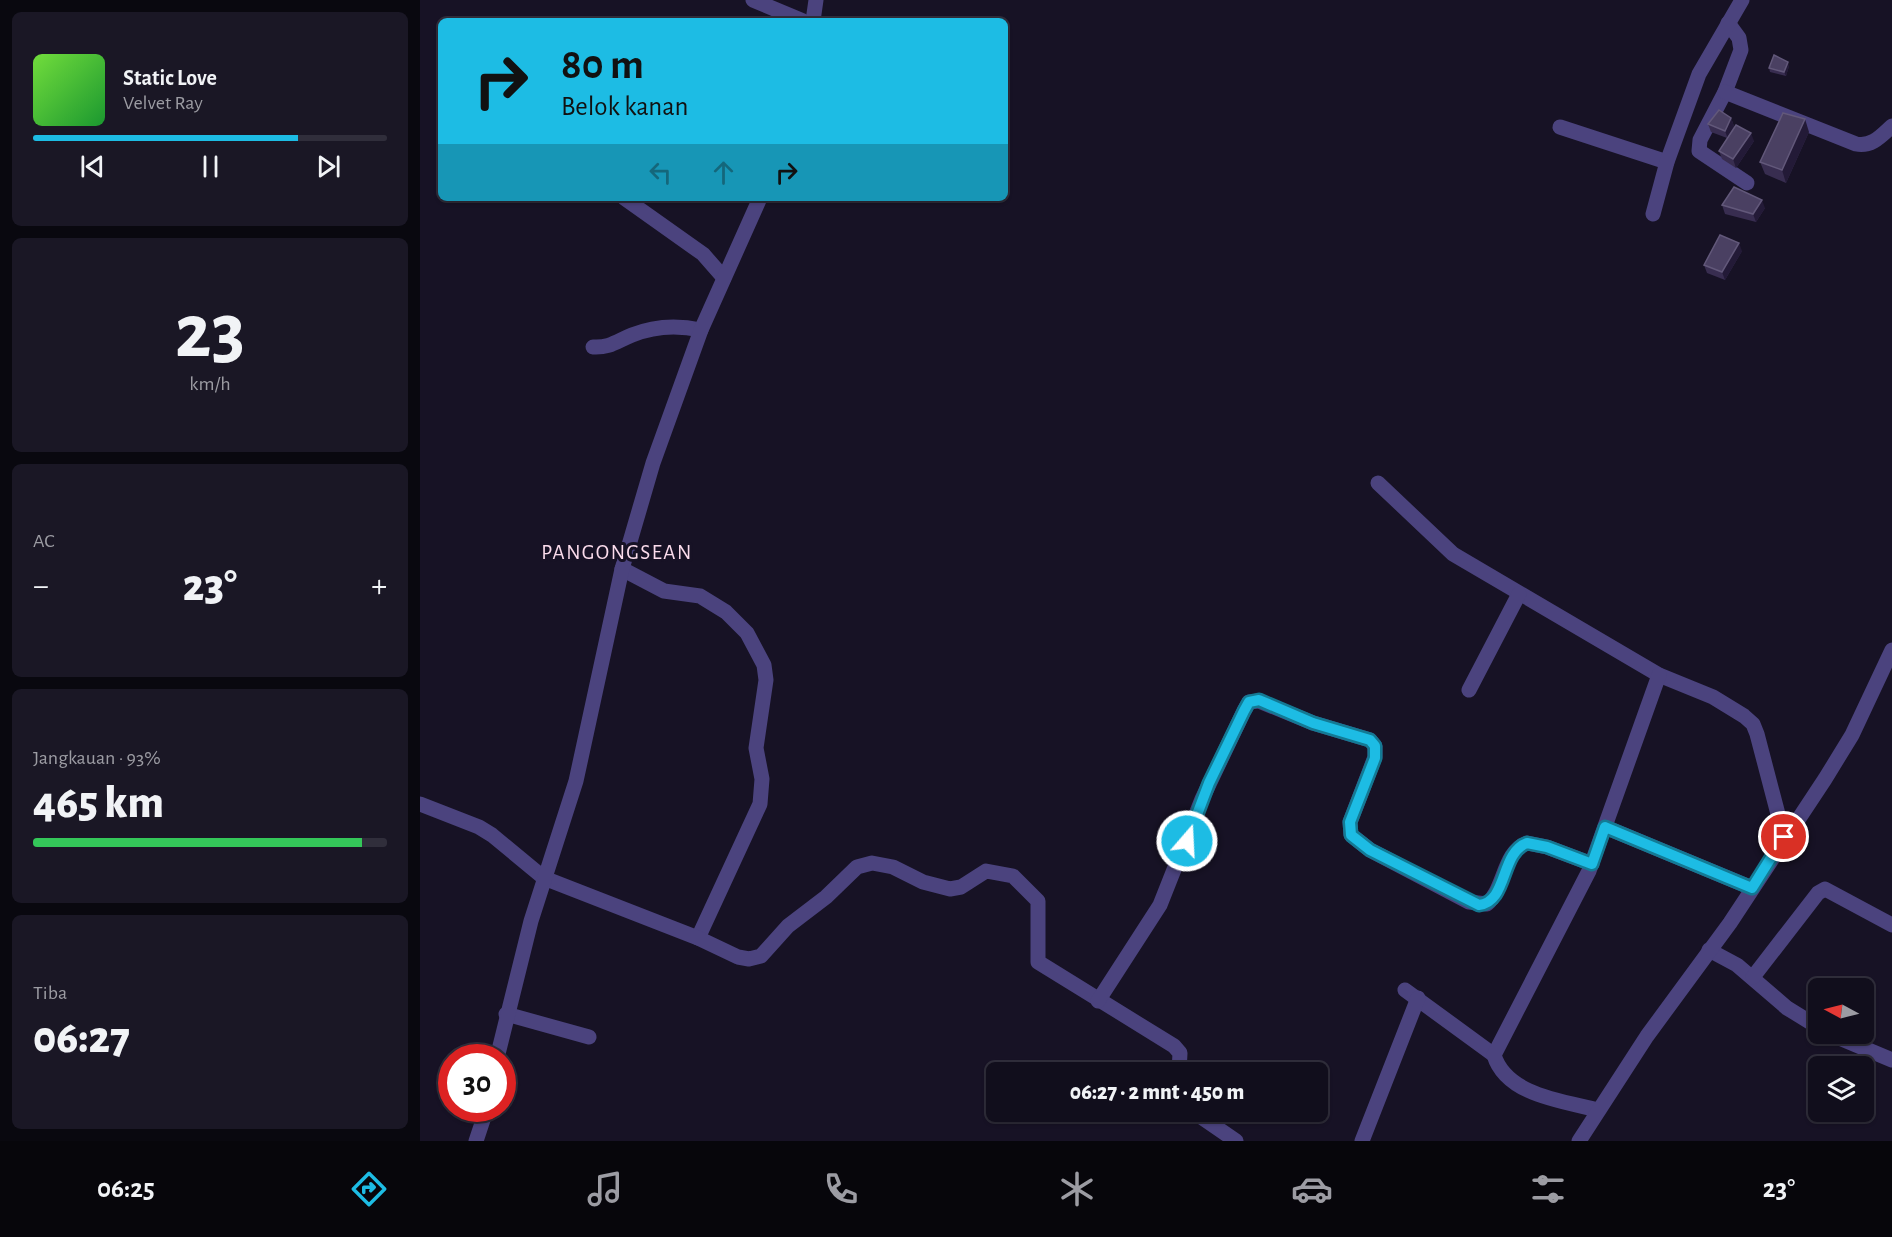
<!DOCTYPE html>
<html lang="id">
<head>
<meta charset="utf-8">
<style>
	:root { --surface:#110e1c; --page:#1a1725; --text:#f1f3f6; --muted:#9c9ca3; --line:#302e3b; --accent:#1dbce4 }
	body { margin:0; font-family:"Alegreya Sans",sans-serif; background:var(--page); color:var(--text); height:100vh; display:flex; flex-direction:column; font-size:22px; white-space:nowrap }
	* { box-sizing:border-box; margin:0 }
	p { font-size:20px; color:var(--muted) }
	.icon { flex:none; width:33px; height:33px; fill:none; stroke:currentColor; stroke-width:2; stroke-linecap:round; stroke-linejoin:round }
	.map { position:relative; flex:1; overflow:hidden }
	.drawer { display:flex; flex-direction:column; gap:12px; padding:12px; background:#09080f; width:420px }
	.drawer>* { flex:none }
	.banner { position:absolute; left:18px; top:18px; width:570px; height:183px; border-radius:9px; box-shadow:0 2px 4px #0004,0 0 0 2px var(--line); background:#1dbce4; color:#111; overflow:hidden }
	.needle { width:39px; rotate:277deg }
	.tools { position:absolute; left:1388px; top:978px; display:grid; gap:12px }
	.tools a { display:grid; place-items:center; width:66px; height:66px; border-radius:9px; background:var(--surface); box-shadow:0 2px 4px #0004,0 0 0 2px var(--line); font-size:30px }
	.speed { position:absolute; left:18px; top:1044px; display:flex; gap:12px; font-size:30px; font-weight:700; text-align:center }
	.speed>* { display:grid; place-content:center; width:78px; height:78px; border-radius:50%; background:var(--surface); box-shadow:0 2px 4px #0004,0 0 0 2px var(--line); line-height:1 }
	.speed .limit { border:9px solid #d22; background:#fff; color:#111 }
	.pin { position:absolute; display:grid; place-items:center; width:51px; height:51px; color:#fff; margin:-26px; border:3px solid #fff; border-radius:50%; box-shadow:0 2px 6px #0007 }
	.me { position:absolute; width:66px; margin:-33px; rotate:19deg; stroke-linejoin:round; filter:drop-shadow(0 0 4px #0008) }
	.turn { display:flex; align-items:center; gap:21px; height:126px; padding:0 24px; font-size:27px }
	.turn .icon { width:78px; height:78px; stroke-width:2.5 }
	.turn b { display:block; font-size:42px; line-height:51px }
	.lanes { display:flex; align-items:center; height:57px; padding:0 24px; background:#0003; justify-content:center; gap:30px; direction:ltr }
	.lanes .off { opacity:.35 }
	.big { font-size:45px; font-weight:800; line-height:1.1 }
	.drawer .widget { flex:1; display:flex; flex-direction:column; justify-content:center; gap:9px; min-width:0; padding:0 21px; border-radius:9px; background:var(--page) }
	.drawer .dial { align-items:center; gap:0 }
	.dial b { font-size:78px; line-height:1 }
	.song { display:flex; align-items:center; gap:18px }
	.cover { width:72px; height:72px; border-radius:9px; background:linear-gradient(135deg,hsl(100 70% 55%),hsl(130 70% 35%)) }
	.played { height:6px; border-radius:3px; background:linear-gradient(90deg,var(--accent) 75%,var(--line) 75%) }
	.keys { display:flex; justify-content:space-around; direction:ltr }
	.heat { display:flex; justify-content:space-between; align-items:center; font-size:33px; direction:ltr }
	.charge { height:9px; border-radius:4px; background:linear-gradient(90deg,#34c759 93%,var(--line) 0) }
	.trip { position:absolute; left:566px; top:1062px; width:342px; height:60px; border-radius:9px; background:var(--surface); box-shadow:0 2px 4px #0004,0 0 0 2px var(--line); font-weight:800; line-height:60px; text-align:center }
	.tabs { display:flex; height:96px; justify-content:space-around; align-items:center; background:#07060b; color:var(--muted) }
	.tabs .icon { width:42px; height:42px }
	.tabs .selected { color:var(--accent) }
	.tabs b { font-size:27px; color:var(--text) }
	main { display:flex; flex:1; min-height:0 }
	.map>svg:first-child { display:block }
</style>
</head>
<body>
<main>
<section class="drawer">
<div class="widget">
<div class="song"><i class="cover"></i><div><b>Static Love</b><p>Velvet Ray</p></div></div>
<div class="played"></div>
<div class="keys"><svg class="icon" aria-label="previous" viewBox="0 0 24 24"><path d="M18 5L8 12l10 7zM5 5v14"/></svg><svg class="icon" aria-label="pause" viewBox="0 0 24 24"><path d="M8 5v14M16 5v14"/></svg><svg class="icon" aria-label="next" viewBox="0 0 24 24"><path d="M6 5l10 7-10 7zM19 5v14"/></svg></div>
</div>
<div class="widget dial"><b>23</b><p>km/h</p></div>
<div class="widget"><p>AC</p>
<div class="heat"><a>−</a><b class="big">23°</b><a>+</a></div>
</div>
<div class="widget"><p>Jangkauan · 93%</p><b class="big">465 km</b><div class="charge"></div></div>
<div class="widget"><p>Tiba</p><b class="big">06:27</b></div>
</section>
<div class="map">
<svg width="1472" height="1141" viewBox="0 0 1472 1141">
	<rect width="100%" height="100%" fill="#171225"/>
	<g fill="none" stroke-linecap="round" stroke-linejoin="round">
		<!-- minor -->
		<g stroke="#4b437e" stroke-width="15">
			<polyline points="333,0 383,21"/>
			<polyline points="1308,23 1319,38 1321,50 1305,92 1280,140 1279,151 1327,183"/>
			<path d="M1305 92 1436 144C1452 147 1461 136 1472 126"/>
			<polyline points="1140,127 1247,162"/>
			<polyline points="204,198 283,254 304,278"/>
			<polyline points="1233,214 1247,162 1279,74 1322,0"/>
			<path d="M173 347C190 348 197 341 212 335 234 326 258 325 281 330"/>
			<polyline points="958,483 1033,554 1239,675 1293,697 1324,716 1333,724 1337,734 1364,837"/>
			<polyline points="202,569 244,591 280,596 306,612 327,633 344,665 346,680 336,748 342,779 340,804 278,938"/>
			<polyline points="1049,690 1099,594"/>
			<polyline points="0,804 59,827 72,835 124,878 278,938 318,957 329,959 341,956 368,926 406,897 437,867 452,863 473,867 503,882 530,889 541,887 566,871 593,876 618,901 618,962 754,1046 760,1053 759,1072"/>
			<polyline points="1185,827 1332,888"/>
			<polyline points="1289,950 1317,965 1367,1008 1398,1027"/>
			<polyline points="1333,977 1398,893 1405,889 1472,925"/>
			<polyline points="985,990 1074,1055"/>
			<path d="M678 1001 740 905 782 799 824 711 829 702 839 701 893 723 950 740 955 746V757L930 822 931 835 950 850 1049 902 1067 904C1085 888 1083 852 1107 843L1127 847 1172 864"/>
			<polyline points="86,1014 169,1037"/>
			<polyline points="1410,1034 1472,1060"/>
			<path d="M1178 1110C1142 1101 1086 1095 1074 1055L1169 871 1239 675"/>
			<polyline points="774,1112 816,1141"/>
			<polyline points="942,1141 998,998"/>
			<polyline points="1159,1141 1227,1036 1310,923 1405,779 1432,735 1472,650"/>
		</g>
		<!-- tertiary -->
		<g stroke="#4b437e" stroke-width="15">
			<polyline points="393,21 396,0"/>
			<polyline points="77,1058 111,921 156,781 202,569 233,463 281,330 340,198"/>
			<polyline points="56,1141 67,1108"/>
		</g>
	</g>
	<!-- wall -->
	<g fill="#382d50">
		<polygon points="1369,66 1366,76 1350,72 1349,68"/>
		<polygon points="1311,118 1314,126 1312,131 1334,141 1316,168 1302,159 1299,151 1307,138 1291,132 1288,124"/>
		<polygon points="1389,132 1366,183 1345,174 1340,162"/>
		<polygon points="1302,205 1345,208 1336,222 1305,214"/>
		<polygon points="1322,251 1305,280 1287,273 1284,265"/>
	</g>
	<!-- shaded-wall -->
	<g fill="#231a37">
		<polygon points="1368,62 1369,66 1366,76 1364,72"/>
		<polygon points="1311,118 1314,126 1308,139 1305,131"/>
		<polygon points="1385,119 1389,132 1366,183 1362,170"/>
		<polygon points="1331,133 1334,141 1316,168 1313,159"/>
		<polygon points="1342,200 1345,208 1336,222 1333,214"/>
		<polygon points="1319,243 1322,251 1305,280 1302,272"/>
	</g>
	<!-- building -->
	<g fill="#4a4062" stroke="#62587a" stroke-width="1.5">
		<polygon points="1354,55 1368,62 1364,72 1349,68"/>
		<polygon points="1299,110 1311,118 1305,131 1288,124"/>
		<polygon points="1363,113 1385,119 1362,170 1340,162"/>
		<polygon points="1316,125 1331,133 1313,159 1299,151"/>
		<polygon points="1314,187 1342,200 1333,214 1302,205"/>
		<polygon points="1300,235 1319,243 1302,272 1284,265"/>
	</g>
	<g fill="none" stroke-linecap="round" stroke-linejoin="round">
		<!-- route casing -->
		<g stroke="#137a94" stroke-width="15">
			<path id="route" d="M767 841 789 783 824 711 829 702 839 700 893 723 950 740 955 746V758L930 822 931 835 950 850 1059 905C1088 902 1080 853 1107 843L1127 847 1172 864 1185 827 1332 888 1364 837"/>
		</g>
		<!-- route -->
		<use href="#route" stroke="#1dbce4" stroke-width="10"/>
	</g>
	<g text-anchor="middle" stroke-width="6" stroke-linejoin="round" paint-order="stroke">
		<!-- quarter labels -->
		<g font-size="21" letter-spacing="1.5" fill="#fbdcec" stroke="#171225">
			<text x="197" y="559">PANGONGSEAN</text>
		</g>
	</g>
</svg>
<div class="tools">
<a><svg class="needle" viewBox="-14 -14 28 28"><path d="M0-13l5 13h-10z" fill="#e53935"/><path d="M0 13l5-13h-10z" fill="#9c9ca3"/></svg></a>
<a><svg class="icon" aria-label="layers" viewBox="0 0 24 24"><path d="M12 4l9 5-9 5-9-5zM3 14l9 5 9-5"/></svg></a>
</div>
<div class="speed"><div class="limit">30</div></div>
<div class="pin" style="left:1364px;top:837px;background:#d93025"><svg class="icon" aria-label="arrive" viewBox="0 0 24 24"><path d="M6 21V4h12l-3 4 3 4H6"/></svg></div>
<svg class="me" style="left:767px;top:841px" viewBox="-20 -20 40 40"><circle r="17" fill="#1dbce4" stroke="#fff" stroke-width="3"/><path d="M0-11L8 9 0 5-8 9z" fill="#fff"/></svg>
<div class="trip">06:27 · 2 mnt · 450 m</div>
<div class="banner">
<div class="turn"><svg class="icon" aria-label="right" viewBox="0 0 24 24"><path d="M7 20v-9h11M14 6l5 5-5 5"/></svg><div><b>80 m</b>Belok kanan</div></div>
<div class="lanes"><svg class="icon off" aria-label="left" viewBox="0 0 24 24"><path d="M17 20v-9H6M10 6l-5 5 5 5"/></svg><svg class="icon off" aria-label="ahead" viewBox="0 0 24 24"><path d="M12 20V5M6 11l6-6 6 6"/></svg><svg class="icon" aria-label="right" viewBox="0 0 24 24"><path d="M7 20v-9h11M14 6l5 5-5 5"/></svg></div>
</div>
</div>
</main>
<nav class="tabs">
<b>06:25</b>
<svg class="icon selected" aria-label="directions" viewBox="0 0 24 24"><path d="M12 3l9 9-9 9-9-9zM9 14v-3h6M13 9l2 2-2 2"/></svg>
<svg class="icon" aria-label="music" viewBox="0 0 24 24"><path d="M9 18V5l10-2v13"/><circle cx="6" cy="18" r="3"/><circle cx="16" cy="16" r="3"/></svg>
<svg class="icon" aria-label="phone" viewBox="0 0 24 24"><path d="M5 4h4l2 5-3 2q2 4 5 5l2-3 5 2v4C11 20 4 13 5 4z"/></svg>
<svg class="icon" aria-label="climate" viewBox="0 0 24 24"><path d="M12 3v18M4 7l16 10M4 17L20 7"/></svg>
<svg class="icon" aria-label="car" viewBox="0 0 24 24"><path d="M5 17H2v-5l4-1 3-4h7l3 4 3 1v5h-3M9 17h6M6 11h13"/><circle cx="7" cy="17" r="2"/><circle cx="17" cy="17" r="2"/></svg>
<svg class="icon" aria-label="filters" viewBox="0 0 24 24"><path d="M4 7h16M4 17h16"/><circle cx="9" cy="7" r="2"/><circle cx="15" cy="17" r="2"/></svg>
<b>23°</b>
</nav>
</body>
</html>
